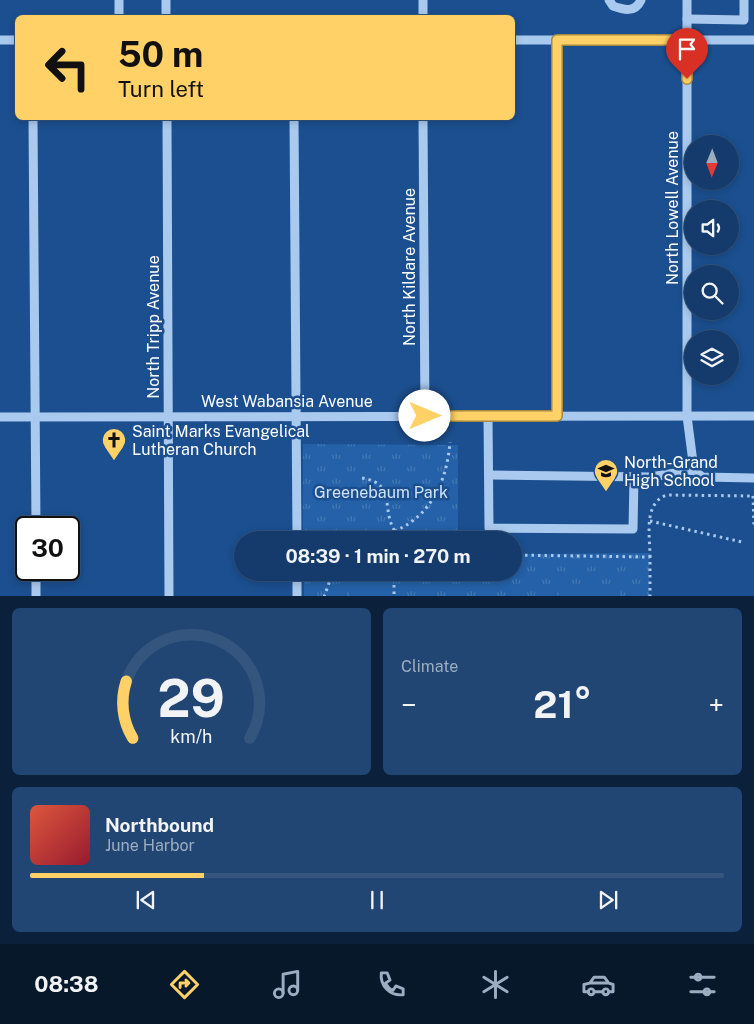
<!DOCTYPE html>
<html lang="en">
<head>
<meta charset="utf-8">
<style>
	:root { --surface:#143b6b; --page:#214673; --text:#f1f3f6; --muted:#9dadc1; --line:#33557e; --accent:#ffd166 }
	body { margin:0; font-family:"Public Sans",sans-serif; background:var(--page); color:var(--text); height:100vh; display:flex; flex-direction:column; font-size:19px; white-space:nowrap }
	* { box-sizing:border-box; margin:0 }
	p { font-size:16px; color:var(--muted) }
	.icon { flex:none; width:28px; height:28px; fill:none; stroke:currentColor; stroke-width:2; stroke-linecap:round; stroke-linejoin:round }
	.map { position:relative; height:596px; overflow:hidden }
	.side { display:flex; flex-direction:column; gap:12px; padding:12px; background:#0b203b; flex:1 }
	.side>* { flex:none }
	.guide { position:absolute; left:15px; top:15px; width:500px; height:105px; border-radius:8px; box-shadow:0 2px 8px #0003,0 0 0 1px var(--line); background:#ffd166; color:#111; overflow:hidden }
	.needle { width:32px; rotate:181deg }
	.tools { position:absolute; left:684px; top:135px; display:grid; gap:10px }
	.tools a { display:grid; place-items:center; width:55px; height:55px; border-radius:50%; background:var(--surface); box-shadow:0 2px 8px #0003,0 0 0 1px var(--line); font-size:25px }
	.speed { position:absolute; left:15px; top:516px; display:flex; gap:10px; font-size:25px; font-weight:700; text-align:center }
	.speed>* { display:grid; place-content:center; width:65px; height:65px; border-radius:50%; background:var(--surface); box-shadow:0 2px 8px #0003,0 0 0 1px var(--line); line-height:1 }
	.speed .limit { border:2px solid #111; border-radius:8px; background:#fff; color:#111 }
	.pin { position:absolute; display:grid; place-items:center; width:42px; height:42px; color:#fff; margin:-51px -21px; border-radius:50% 50% 50% 0; rotate:-45deg; box-shadow:0 0 5px #0007 }
	.pin .icon { rotate:45deg }
	.me { position:absolute; width:55px; margin:-28px; rotate:90deg; stroke-linejoin:round; filter:drop-shadow(0 0 4px #0008) }
	.turn { display:flex; align-items:center; gap:18px; height:105px; padding:0 20px; font-size:22px }
	.turn .icon { width:65px; height:65px; stroke-width:2.5 }
	.turn b { display:block; font-size:35px; line-height:42px }
	.big { font-size:38px; font-weight:700; line-height:1.1 }
	.side .tile { flex:1; display:flex; flex-direction:column; justify-content:center; gap:8px; min-width:0; padding:0 18px; border-radius:8px; background:var(--page) }
	.side .dial { align-items:center; gap:0 }
	.dial svg { height:130px; overflow:visible; fill:none; stroke:var(--line); stroke-width:7; stroke-linecap:round; text-anchor:middle }
	.dial text { fill:var(--text); stroke:none }
	.song { display:flex; align-items:center; gap:15px }
	.cover { width:60px; height:60px; border-radius:8px; background:linear-gradient(135deg,hsl(10 70% 55%),hsl(350 70% 35%)) }
	.played { height:5px; border-radius:2px; background:linear-gradient(90deg,var(--accent) 25%,var(--line) 25%) }
	.keys { display:flex; justify-content:space-around; direction:ltr }
	.heat { display:flex; justify-content:space-between; align-items:center; font-size:28px; direction:ltr }
	.side .tiles { flex:1; display:grid; gap:12px; grid-template-columns:1fr 1fr }
	.tile:last-child { grid-column:span 2 }
	.trip { position:absolute; left:234px; top:531px; width:288px; height:50px; border-radius:25px; background:var(--surface); box-shadow:0 2px 8px #0003,0 0 0 1px var(--line); font-weight:700; line-height:50px; text-align:center }
	.menu { display:flex; height:80px; justify-content:space-around; align-items:center; background:#08182b; color:var(--muted) }
	.menu .icon { width:35px; height:35px }
	.menu .current { color:var(--accent) }
	.menu b { font-size:22px; color:var(--text) }
	.map>svg:first-child { display:block }
</style>
</head>
<body>
<div class="map">
<svg width="754" height="597" viewBox="0 0 754 597">
	<defs>
		<pattern id="grass-tufts" width="24" height="20" patternUnits="userSpaceOnUse" patternTransform="scale(1.25)"><rect width="24" height="20" fill="#2461a8"/><path d="M3 7l-1-3M5 7V3M7 7l1-3M15 17l-1-3M17 17v-4M19 17l1-3" fill="none" stroke="#4579b5"/></pattern>
	</defs>
	<rect width="100%" height="100%" fill="#1b4f8f"/>
	<!-- grass -->
	<g fill="url(#grass-tufts)">
		<polygon points="303,444 458,445 458,540 303,540"/>
		<polygon points="649,553 649,596 304,596 304,573 512,572 513,554"/>
	</g>
	<!-- pitch -->
	<g fill="#2461a8">
		<rect x="350" y="573" width="39" height="23"/>
		<polygon points="566,584 620,585 620,596 558,596"/>
	</g>
	<g fill="none" stroke-linecap="round" stroke-linejoin="round">
		<!-- path -->
		<g stroke="#a9c9ee" stroke-width="3" stroke-dasharray="2.5 4" stroke-linecap="butt">
			<path d="M362 478C402 484 375 517 403 540"/>
			<polyline points="753,496 754,525"/>
			<polyline points="650,521 742,542"/>
			<path d="M370 540C378 536 387 535 395 531 432 515 447 480 450 442"/>
			<polyline points="512,555 650,557 650,597"/>
			<path d="M650 557C650 535 643 503 667 495L754 496"/>
			<polyline points="394,572 394,597"/>
			<polyline points="324,597 333,572"/>
		</g>
		<!-- minor -->
		<g stroke="#a9c9ee" stroke-width="9">
			<polyline points="166,0 166,18"/>
			<polyline points="423,0 423,18"/>
			<path d="M609 0 613 6C624 10 635 13 641 0"/>
			<polyline points="687,0 687,416 694,470 702,477 754,478"/>
			<polyline points="119,18 119,0"/>
			<polyline points="687,19 744,20 744,0"/>
			<polyline points="0,40 18,40"/>
			<polyline points="512,40 754,40"/>
			<polyline points="557,40 557,416"/>
			<polyline points="33,118 36,528"/>
			<polyline points="167,118 169,597"/>
			<polyline points="294,118 297,540"/>
			<polyline points="423,118 425,416"/>
			<polyline points="488,416 489,528 633,529 634,477"/>
			<polyline points="0,417 754,416"/>
			<polyline points="489,475 650,477 694,470"/>
			<polyline points="36,570 36,597"/>
			<polyline points="297,572 297,597"/>
		</g>
	</g>
	<g fill="none" stroke-linecap="round" stroke-linejoin="round">
		<!-- route casing -->
		<g stroke="#a68842" stroke-width="12">
			<polyline id="route" points="425,416 557,416 557,40 687,40 687,79"/>
		</g>
		<!-- route -->
		<use href="#route" stroke="#ffd166" stroke-width="9"/>
	</g>
	<!-- icons -->
	<defs>
		<g id="church-pin" transform="scale(1.25)"><path d="M0 17L-7.5 6A9.5 9.5 0 1 1 7.5 6Z" fill="#ffd166" stroke="#1b4f8f"/><path d="M-1.2-6h2.4v3.5h3.3v2.4h-3.3V6h-2.4V-.1h-3.3v-2.4h3.3Z" fill="#111"/></g>
		<g id="school-pin" transform="scale(1.25)"><path d="M0 17L-7.5 6A9.5 9.5 0 1 1 7.5 6Z" fill="#ffd166" stroke="#1b4f8f"/><path d="M0-5L7-2L0 1L-7-2ZM-4 1L0 2.5L4 1V4Q0 6-4 4Z" fill="#111"/></g>
	</defs>
	<g fill-rule="evenodd">
		<use href="#church-pin" x="114" y="440"/>
		<use href="#school-pin" x="606" y="471"/>
	</g>
	<g text-anchor="middle" stroke-width="5" stroke-linejoin="round" paint-order="stroke">
		<!-- street labels -->
		<g font-size="16" fill="#fff" stroke="#1b4f8f">
			<text transform="translate(672 208) rotate(-90)" y="6">North Lowell Avenue</text>
			<text transform="translate(409 267) rotate(-90)" y="6">North Kildare Avenue</text>
			<text transform="translate(153 327) rotate(-90)" y="6">North Tripp Avenue</text>
			<text x="287" y="407">West Wabansia Avenue</text>
		</g>
		<!-- poi labels -->
		<g font-size="16" fill="#fff" stroke="#1b4f8f" text-anchor="start">
			<text x="132" y="437">Saint Marks Evangelical<tspan x="132" dy="18">Lutheran Church</tspan></text>
			<text x="624" y="468">North-Grand<tspan x="624" dy="18">High School</tspan></text>
		</g>
		<!-- park labels -->
		<g font-size="16" fill="#cfe3fa" stroke="#1b4f8f">
			<text x="381" y="498">Greenebaum Park</text>
		</g>
	</g>
</svg>
<div class="tools">
<a><svg class="needle" viewBox="-14 -14 28 28"><path d="M0-13l5 13h-10z" fill="#e53935"/><path d="M0 13l5-13h-10z" fill="#9dadc1"/></svg></a>
<a><svg class="icon" aria-label="sound" viewBox="0 0 24 24"><path d="M4 9h4l5-4v14l-5-4H4zM17 9q2 3 0 6"/></svg></a>
<a><svg class="icon" aria-label="search" viewBox="0 0 24 24"><circle cx="10" cy="10" r="6"/><path d="M15 15l6 6"/></svg></a>
<a><svg class="icon" aria-label="layers" viewBox="0 0 24 24"><path d="M12 4l9 5-9 5-9-5zM3 14l9 5 9-5"/></svg></a>
</div>
<div class="speed"><div class="limit">30</div></div>
<div class="pin" style="left:687px;top:79px;background:#d93025"><svg class="icon" aria-label="arrive" viewBox="0 0 24 24"><path d="M6 21V4h12l-3 4 3 4H6"/></svg></div>
<svg class="me" style="left:425px;top:416px" viewBox="-20 -20 40 40"><circle r="19" fill="#fff"/><path d="M0-13L10 11 0 6-10 11z" fill="#ffd166"/></svg>
<div class="trip">08:39 · 1 min · 270 m</div>
<div class="guide">
<div class="turn"><svg class="icon" aria-label="left" viewBox="0 0 24 24"><path d="M17 20v-9H6M10 6l-5 5 5 5"/></svg><div><b>50 m</b>Turn left</div></div>
</div>
</div>
<section class="side">
<div class="tiles">
<div class="tile dial"><svg viewBox="0 0 100 80">
<path d="M14 69A42 42 0 1 1 86 69"/>
<path d="M14 69A42 42 0 0 1 10 34" stroke="#ffd166"/>
<text x="50" y="56" font-size="32" font-weight="700">29</text>
<text x="50" y="72" font-size="11">km/h</text>
</svg></div>
<div class="tile"><p>Climate</p>
<div class="heat"><a>−</a><b class="big">21°</b><a>+</a></div>
</div>
<div class="tile">
<div class="song"><i class="cover"></i><div><b>Northbound</b><p>June Harbor</p></div></div>
<div class="played"></div>
<div class="keys"><svg class="icon" aria-label="previous" viewBox="0 0 24 24"><path d="M18 5L8 12l10 7zM5 5v14"/></svg><svg class="icon" aria-label="pause" viewBox="0 0 24 24"><path d="M8 5v14M16 5v14"/></svg><svg class="icon" aria-label="next" viewBox="0 0 24 24"><path d="M6 5l10 7-10 7zM19 5v14"/></svg></div>
</div>
</div>
</section>
<nav class="menu">
<b>08:38</b>
<svg class="icon current" aria-label="directions" viewBox="0 0 24 24"><path d="M12 3l9 9-9 9-9-9zM9 14v-3h6M13 9l2 2-2 2"/></svg>
<svg class="icon" aria-label="music" viewBox="0 0 24 24"><path d="M9 18V5l10-2v13"/><circle cx="6" cy="18" r="3"/><circle cx="16" cy="16" r="3"/></svg>
<svg class="icon" aria-label="phone" viewBox="0 0 24 24"><path d="M5 4h4l2 5-3 2q2 4 5 5l2-3 5 2v4C11 20 4 13 5 4z"/></svg>
<svg class="icon" aria-label="climate" viewBox="0 0 24 24"><path d="M12 3v18M4 7l16 10M4 17L20 7"/></svg>
<svg class="icon" aria-label="car" viewBox="0 0 24 24"><path d="M5 17H2v-5l4-1 3-4h7l3 4 3 1v5h-3M9 17h6M6 11h13"/><circle cx="7" cy="17" r="2"/><circle cx="17" cy="17" r="2"/></svg>
<svg class="icon" aria-label="filters" viewBox="0 0 24 24"><path d="M4 7h16M4 17h16"/><circle cx="9" cy="7" r="2"/><circle cx="15" cy="17" r="2"/></svg>
</nav>
</body>
</html>
